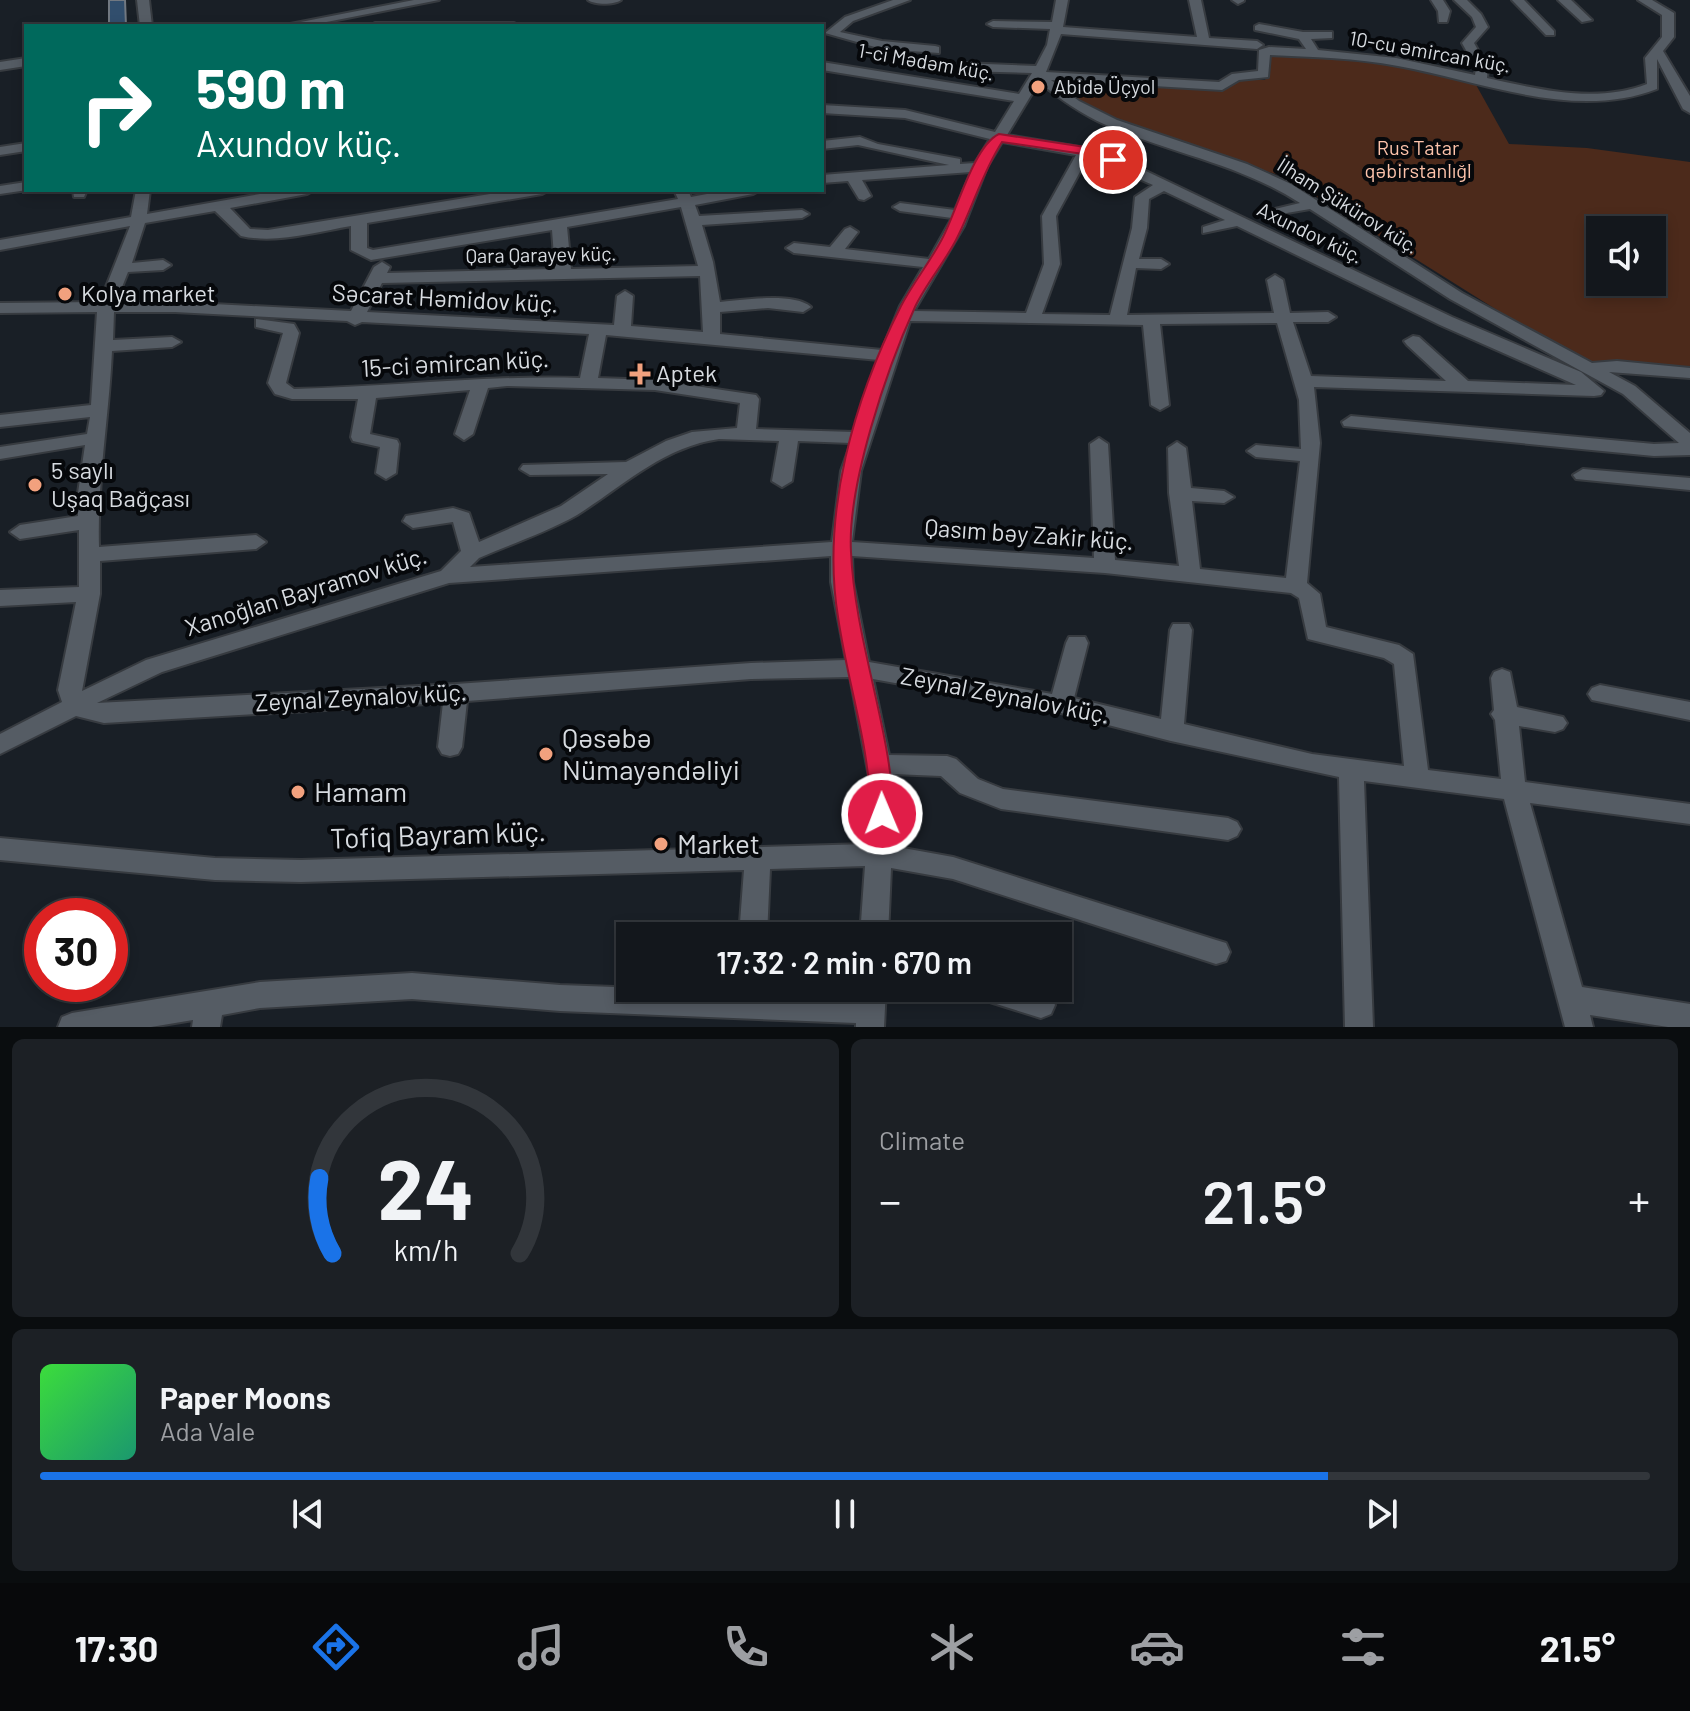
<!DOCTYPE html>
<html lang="en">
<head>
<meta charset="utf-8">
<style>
	:root { --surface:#13171c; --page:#1c2025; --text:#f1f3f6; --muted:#9d9fa3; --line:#32363b; --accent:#1a73e8 }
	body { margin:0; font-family:Barlow,sans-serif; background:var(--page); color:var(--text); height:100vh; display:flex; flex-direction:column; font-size:30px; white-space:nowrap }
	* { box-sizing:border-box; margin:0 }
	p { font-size:26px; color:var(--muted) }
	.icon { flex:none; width:44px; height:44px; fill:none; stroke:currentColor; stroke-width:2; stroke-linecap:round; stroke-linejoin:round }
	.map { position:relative; height:1027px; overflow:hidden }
	.sheet { display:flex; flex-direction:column; gap:12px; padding:12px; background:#0a0d0f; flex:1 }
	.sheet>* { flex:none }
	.hud { position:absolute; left:24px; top:24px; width:800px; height:168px; border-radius:0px; box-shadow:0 4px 12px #0003,0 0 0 2px var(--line); background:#00695c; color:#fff; overflow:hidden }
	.buttons { position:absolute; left:1586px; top:216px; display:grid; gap:16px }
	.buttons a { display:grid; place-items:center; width:80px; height:80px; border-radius:0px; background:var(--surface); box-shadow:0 4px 12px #0003,0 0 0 2px var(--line); font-size:40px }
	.speed { position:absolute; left:24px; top:898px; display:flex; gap:16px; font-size:40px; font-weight:700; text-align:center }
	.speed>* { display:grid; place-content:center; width:104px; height:104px; border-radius:50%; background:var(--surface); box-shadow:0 4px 12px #0003,0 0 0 2px var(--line); line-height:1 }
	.speed .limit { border:12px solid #d22; background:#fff; color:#111 }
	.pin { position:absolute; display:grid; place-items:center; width:68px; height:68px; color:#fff; margin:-34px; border:4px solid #fff; border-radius:50%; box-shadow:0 2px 8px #0007 }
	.me { position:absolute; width:88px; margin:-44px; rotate:359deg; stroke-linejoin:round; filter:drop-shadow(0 0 6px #0008) }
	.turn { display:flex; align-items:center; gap:28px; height:168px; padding:0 40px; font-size:36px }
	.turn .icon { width:104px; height:104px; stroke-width:2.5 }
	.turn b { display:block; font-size:56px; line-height:68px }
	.big { font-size:60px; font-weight:600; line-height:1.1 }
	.sheet .tile { flex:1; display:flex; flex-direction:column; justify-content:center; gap:12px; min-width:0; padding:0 28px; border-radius:12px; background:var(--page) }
	.sheet .dial { align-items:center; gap:0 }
	.dial svg { height:208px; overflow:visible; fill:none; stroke:var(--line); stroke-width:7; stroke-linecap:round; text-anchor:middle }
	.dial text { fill:var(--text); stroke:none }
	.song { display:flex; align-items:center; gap:24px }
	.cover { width:96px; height:96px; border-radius:12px; background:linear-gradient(135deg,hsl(120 70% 55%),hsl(160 70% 35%)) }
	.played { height:8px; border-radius:4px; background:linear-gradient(90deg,var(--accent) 80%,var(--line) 80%) }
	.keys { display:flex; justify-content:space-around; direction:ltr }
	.heat { display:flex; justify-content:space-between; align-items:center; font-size:44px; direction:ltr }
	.sheet .tiles { flex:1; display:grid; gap:12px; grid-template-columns:1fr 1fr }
	.tile:last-child { grid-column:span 2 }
	.trip { position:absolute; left:616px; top:922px; width:456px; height:80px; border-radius:0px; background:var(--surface); box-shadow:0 4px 12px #0003,0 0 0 2px var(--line); font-weight:600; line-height:80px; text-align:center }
	.tabs { display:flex; height:128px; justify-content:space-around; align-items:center; background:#08090b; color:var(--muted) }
	.tabs .icon { width:56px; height:56px }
	.tabs .current { color:var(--accent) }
	.tabs b { font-size:36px; color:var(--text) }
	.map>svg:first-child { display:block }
</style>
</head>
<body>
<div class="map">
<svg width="1690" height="1027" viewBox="0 0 1690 1027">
	<rect width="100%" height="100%" fill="#191f26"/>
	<!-- green -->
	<path fill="#4c2a1b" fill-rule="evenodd" d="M1266 53 1377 61 1475 83 1509 144 1587 148 1690 162V369L1578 361 1285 177 1132 129 1077 102 1080 91 1091 85 1228 87 1237 79 1265 80 1269 72ZM1600 230H1652V282H1600Z"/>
	<!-- building -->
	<polygon fill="#314e6d" stroke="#717881" stroke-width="2" points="109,0 125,0 126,26 109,26"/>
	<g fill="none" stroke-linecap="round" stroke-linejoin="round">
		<!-- minor casing -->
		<g stroke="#373b40" stroke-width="4">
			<g id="minor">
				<polygon points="137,0 149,0 152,26 140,26"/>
				<polygon points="414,0 439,0 306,26 280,26"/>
				<path d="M588 0H621C614 5 595 5 588 0Z"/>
				<polygon points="893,0 910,0 853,21 840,32 882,41 935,46 939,47 939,53 882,49 825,33 845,17"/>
				<path d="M1056 0H1068L1063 27 1197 37 1189 0H1201L1209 38 1257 41 1263 45 1257 49 1061 34 1046 72 1219 82 1232 74 1258 71 1259 50 1269 47 1306 49 1299 39 1255 30V26L1259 24 1303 32H1332V38L1311 39 1318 50 1396 58 1475 75 1476 68 1462 43 1476 27 1472 17 1454 0H1467L1481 14 1488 27 1474 43 1488 68 1487 78C1538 89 1596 104 1647 84L1645 58 1662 37V15L1638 0H1652L1674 13V37L1663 51 1690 96V113L1683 109 1657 59V89C1574 121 1482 81 1398 66 1356 58 1313 57 1270 55L1268 77 1239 80 1222 90 1051 80 1079 101 1117 120 1247 164 1291 184 1462 293 1592 363 1617 361 1690 368V378L1609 372 1635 386 1690 433V455L1654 456 1344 426 1342 422 1351 416 1654 444 1679 443 1623 394 1450 299 1310 209 1275 215V209L1300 203C1240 164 1170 153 1106 125 1081 114 1060 99 1039 82L1007 135 1104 151 1452 317 1581 372 1604 391 1601 395 1594 396 1314 387 1320 443 1307 583 1320 594 1326 627 1399 645 1413 654 1428 770 1501 779 1495 720 1491 714 1494 710 1491 678 1494 672 1502 669 1510 672 1517 707 1563 717 1567 723 1563 729 1555 732 1519 726 1525 782 1690 804V824L1530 803 1582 987 1690 1004V1027H1668L1590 1015 1593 1027H1565L1504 799 1364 781 1373 1027H1345L1339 777 1171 741 1061 713 873 679 889 755 947 756 956 759 978 779 1003 789 1228 818 1237 822 1241 829 1237 836 1228 840 1001 809 960 793 941 776 893 774 895 787 892 846 953 857 1216 940 1226 943 1230 952 1226 961 1216 964 953 879 891 868 888 936H860L865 866 770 869 767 936H739L744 870 301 882 215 880 0 860V838L215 858 301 860 867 844 871 787 850 677 751 679 467 701 462 747 458 754 450 756 442 754 438 747 443 703 104 723 76 716 0 754V734L62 702 58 690 76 602 0 606V590L79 587V530L20 539 10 532 20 525 78 516V493L85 445 0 459V447L87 434 90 417 0 427V415L91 405 97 312 0 313V303L100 302 130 226 0 250V240L131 217 136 190H150L147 214 283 190H314L307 194 230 208 250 229 268 230 515 190H549L542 194 367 223V248L373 250 678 199 674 190H688L691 197 728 190H760L753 194 695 205 699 216 802 210 809 214 802 218 702 225 713 262 720 302C743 300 794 292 811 307L803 312 768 308 720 312V334L882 350 900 306 923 267 794 253 786 248 794 243 830 247 845 229 850 227 858 232 845 249 929 259 952 218 900 211 893 207 900 203 955 210 971 172 862 180 871 196 864 200 859 199 848 181 822 183V175L949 165 858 145 822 149V141L860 137 878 144 960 159V164L975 163 990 139 905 118 822 113V105L905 110 995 132 1014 101 822 70V62L1019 94 1032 73 961 71 955 67 961 63 1036 66 1047 45 1050 29 993 27 987 24 993 21 1052 22ZM1002 142 1076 155 1042 216 1044 264 1026 313 914 311 964 226 987 167ZM1088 157 1153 185 1135 197 1132 228 1110 315 1042 314 1060 264 1056 216ZM1164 191 1225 220 1203 227V233L1237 226 1440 325 1576 385 1468 381 1419 337 1413 336 1404 341 1407 345 1446 381 1311 376 1293 322H1328L1336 317 1328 312 1290 313 1283 280 1275 275 1267 280 1274 313 1127 315 1136 268 1161 269 1169 264 1161 259H1139L1147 228 1149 199ZM681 207 698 266 571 269 567 227ZM215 211 241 236C276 244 316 232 351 226V250L371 260 552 230 555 269 387 273 390 267 382 262 374 267 351 311 175 302H116L128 272 163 270 171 265 163 260 132 263 145 223ZM700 276 703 332 631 326 633 296 625 291 617 296 614 325 367 312 382 283ZM114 312H175L347 321 355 325 362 322 589 334 580 378C484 375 390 387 294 389L286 383 299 333 294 324 256 319V327L283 333 268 383 275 394 292 399H358L351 437 353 441 380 447 376 473 386 479 396 473 399 444 397 440 370 434 376 398 470 390 455 434 464 440 473 434 488 388 507 386 655 390 740 403 737 428 692 432 666 441 626 462 523 465 520 469 530 475 608 474 561 506 479 542 469 513 453 508 406 516 403 521 413 528 453 522 461 551 441 571 146 660 82 691 100 594V561L256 549 266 542 256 535 99 547C97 481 109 417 112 351L172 347 181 342 172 337 113 340ZM910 321 1143 325 1151 405 1160 410 1169 405 1160 324 1277 323 1299 400 1301 449 1256 445 1247 451 1256 457 1300 461 1286 578 1200 569 1192 501 1224 503 1234 497 1224 491 1191 488 1186 448 1177 442 1168 448 1169 493 1179 566 1115 560 1108 444 1099 438 1090 444 1094 558 852 542 861 471ZM606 335 879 360 854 432 756 429 759 399 756 395 655 380 598 378ZM719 439 779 441 772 481 782 487 792 481 798 441 851 443 841 471 832 542 470 567 479 558C511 544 547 532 577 515 623 486 663 447 719 439ZM831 556V582L846 660 751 663 456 684 97 703 162 672 449 583ZM852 556 1105 573 1291 593 1299 598 1308 639 1384 658 1394 664 1404 766 1312 754 1184 724 1192 630 1189 624H1173L1170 630 1161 719 1074 698 1088 643 1085 637H1069L1066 643 1052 694 869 662 853 582Z"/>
				<polygon points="1232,0 1244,0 1244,1 1238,4"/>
				<polygon points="1431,0 1443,0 1450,11 1447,22 1439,22 1438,11"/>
				<polygon points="1512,0 1524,0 1554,31 1554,35 1546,35"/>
				<polygon points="1558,0 1571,0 1592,20 1582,22"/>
				<polygon points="375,23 514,23 520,26 369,26"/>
				<polygon points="26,58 26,66 0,70 0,62"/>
				<polygon points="26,143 26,151 0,155 0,147"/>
				<polygon points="26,182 27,190 0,194 0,186"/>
				<polygon points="73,190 87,190 84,197 74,197"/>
				<polygon points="1583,469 1690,478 1690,490 1576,479 1573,475"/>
				<polygon points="1600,685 1690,702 1690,720 1592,700 1588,694 1592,688"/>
				<polygon points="412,973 560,985 857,996 858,988 886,988 884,1027 856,1027 856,1023 560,1011 412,999 260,1008 222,1015 220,1027 192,1027 193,1020 151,1027 58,1027 62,1017 72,1013 260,982"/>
				<polygon points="970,988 1028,988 1051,996 1055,1005 1051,1014 1041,1018 974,997"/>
			</g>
		</g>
		<!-- minor -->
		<use href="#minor" fill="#555c64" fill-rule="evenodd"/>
	</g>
	<!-- route -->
	<path fill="#e11d48" stroke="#92132f" stroke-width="2" d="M999 134 1085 147 1120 160 1113 164 1083 154 1002 142C982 173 973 207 956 240 944 263 926 284 915 307 887 368 847 486 851 552 855 641 890 724 894 814L890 820H874L871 814C869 742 848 686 838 617 821 513 854 399 901 306 913 283 930 262 942 239 956 214 973 146 999 134Z"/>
	<!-- markers -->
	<g fill="#f2a17e" stroke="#06080b" stroke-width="3">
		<circle cx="1038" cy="87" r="8"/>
		<circle cx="65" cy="294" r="8"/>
		<path d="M636 362h8v8h8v8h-8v8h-8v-8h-8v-8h8z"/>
		<circle cx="35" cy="485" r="8"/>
		<circle cx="546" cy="754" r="8"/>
		<circle cx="298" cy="792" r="8"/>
		<circle cx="661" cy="844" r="8"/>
	</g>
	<g text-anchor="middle" stroke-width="8" stroke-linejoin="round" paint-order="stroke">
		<!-- far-street labels -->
		<g font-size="20" fill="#d7dbe0" stroke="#06080b">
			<text transform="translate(1430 52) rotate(10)" y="7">10-cu Əmircan küç.</text>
			<text transform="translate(926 62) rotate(10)" y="7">1-ci Mədəm küç.</text>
			<text transform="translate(1348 206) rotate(32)" y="7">İlham Şükürov küç.</text>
			<text transform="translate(1310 233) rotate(26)" y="7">Axundov küç.</text>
			<text transform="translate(541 255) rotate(-1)" y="7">Qara Qarayev küç.</text>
		</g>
		<!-- far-poi labels -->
		<g font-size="20" fill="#d7dbe0" stroke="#06080b" text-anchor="start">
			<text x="1054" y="94">Abidə Üçyol</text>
		</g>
		<!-- far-park labels -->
		<g font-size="20" fill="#fdc3ab" stroke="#06080b">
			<text x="1418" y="155">Rus Tatar<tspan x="1418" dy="23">qəbirstanlığl</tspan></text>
		</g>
		<!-- poi labels -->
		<g font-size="24" fill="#d7dbe0" stroke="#06080b" text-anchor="start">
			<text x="81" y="302">Kolya market</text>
			<text x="656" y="382">Aptek</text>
			<text x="51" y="479">5 saylı<tspan x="51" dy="28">Uşaq Bağçası</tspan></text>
		</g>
		<!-- street labels -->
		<g font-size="24" fill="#d7dbe0" stroke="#06080b">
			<text transform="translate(445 299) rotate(3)" y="8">Səcarət Həmidov küç.</text>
			<text transform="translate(455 364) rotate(-3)" y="8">15-ci Əmircan küç.</text>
			<text transform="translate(1029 535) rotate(4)" y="8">Qasım bəy Zakir küç.</text>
			<text transform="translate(306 592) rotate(-17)" y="8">Xanoğlan Bayramov küç.</text>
			<text transform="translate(1005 696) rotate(11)" y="8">Zeynal Zeynalov küç.</text>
			<text transform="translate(361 698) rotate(-3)" y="8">Zeynal Zeynalov küç.</text>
		</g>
		<!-- near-poi labels -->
		<g font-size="28" fill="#d7dbe0" stroke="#06080b" text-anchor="start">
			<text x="562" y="748">Qəsəbə<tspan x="562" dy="32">Nümayəndəliyi</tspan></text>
			<text x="314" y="802">Hamam</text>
			<text x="677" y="854">Market</text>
		</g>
		<!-- near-street labels -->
		<g font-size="28" fill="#d7dbe0" stroke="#06080b">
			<text transform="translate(438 835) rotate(-2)" y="10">Tofiq Bayram küç.</text>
		</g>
	</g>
</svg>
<div class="buttons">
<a><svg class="icon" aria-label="sound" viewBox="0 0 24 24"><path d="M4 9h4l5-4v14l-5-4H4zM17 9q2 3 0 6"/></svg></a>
</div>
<div class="speed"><div class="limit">30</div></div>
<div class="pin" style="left:1113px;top:160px;background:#d93025"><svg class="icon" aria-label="arrive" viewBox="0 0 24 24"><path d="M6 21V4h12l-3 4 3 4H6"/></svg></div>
<svg class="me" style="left:882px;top:814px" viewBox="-20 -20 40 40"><circle r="17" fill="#e11d48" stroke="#fff" stroke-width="3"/><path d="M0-11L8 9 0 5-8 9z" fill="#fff"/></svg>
<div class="trip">17:32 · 2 min · 670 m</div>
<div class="hud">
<div class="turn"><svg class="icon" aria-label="right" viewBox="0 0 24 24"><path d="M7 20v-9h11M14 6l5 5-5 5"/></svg><div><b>590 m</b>Axundov küç.</div></div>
</div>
</div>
<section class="sheet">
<div class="tiles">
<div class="tile dial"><svg viewBox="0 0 100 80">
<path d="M14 69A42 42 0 1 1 86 69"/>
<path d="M14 69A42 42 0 0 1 9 40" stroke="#1a73e8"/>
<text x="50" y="56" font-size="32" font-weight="700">24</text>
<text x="50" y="72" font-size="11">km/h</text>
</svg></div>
<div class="tile"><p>Climate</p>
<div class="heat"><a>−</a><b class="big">21.5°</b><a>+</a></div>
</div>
<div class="tile">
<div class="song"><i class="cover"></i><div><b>Paper Moons</b><p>Ada Vale</p></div></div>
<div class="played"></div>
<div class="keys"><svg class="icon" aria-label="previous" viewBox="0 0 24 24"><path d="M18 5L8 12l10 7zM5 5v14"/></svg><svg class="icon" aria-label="pause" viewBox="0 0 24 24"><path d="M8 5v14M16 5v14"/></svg><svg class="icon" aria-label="next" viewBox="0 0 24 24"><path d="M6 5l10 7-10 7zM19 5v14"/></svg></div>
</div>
</div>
</section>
<nav class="tabs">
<b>17:30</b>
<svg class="icon current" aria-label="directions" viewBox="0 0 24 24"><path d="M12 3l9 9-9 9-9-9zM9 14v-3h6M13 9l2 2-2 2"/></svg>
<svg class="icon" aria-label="music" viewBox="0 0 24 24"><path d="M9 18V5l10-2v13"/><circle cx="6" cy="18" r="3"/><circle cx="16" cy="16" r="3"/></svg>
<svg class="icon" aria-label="phone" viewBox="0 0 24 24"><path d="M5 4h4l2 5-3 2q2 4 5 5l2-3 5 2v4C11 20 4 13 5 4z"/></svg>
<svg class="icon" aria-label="climate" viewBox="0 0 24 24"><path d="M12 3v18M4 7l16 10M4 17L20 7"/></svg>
<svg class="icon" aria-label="car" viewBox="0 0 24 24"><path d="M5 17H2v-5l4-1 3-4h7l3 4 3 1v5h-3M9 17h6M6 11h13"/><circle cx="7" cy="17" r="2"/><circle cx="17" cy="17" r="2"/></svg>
<svg class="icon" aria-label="filters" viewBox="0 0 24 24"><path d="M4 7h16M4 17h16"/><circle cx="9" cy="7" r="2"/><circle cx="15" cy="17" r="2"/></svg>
<b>21.5°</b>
</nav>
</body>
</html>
